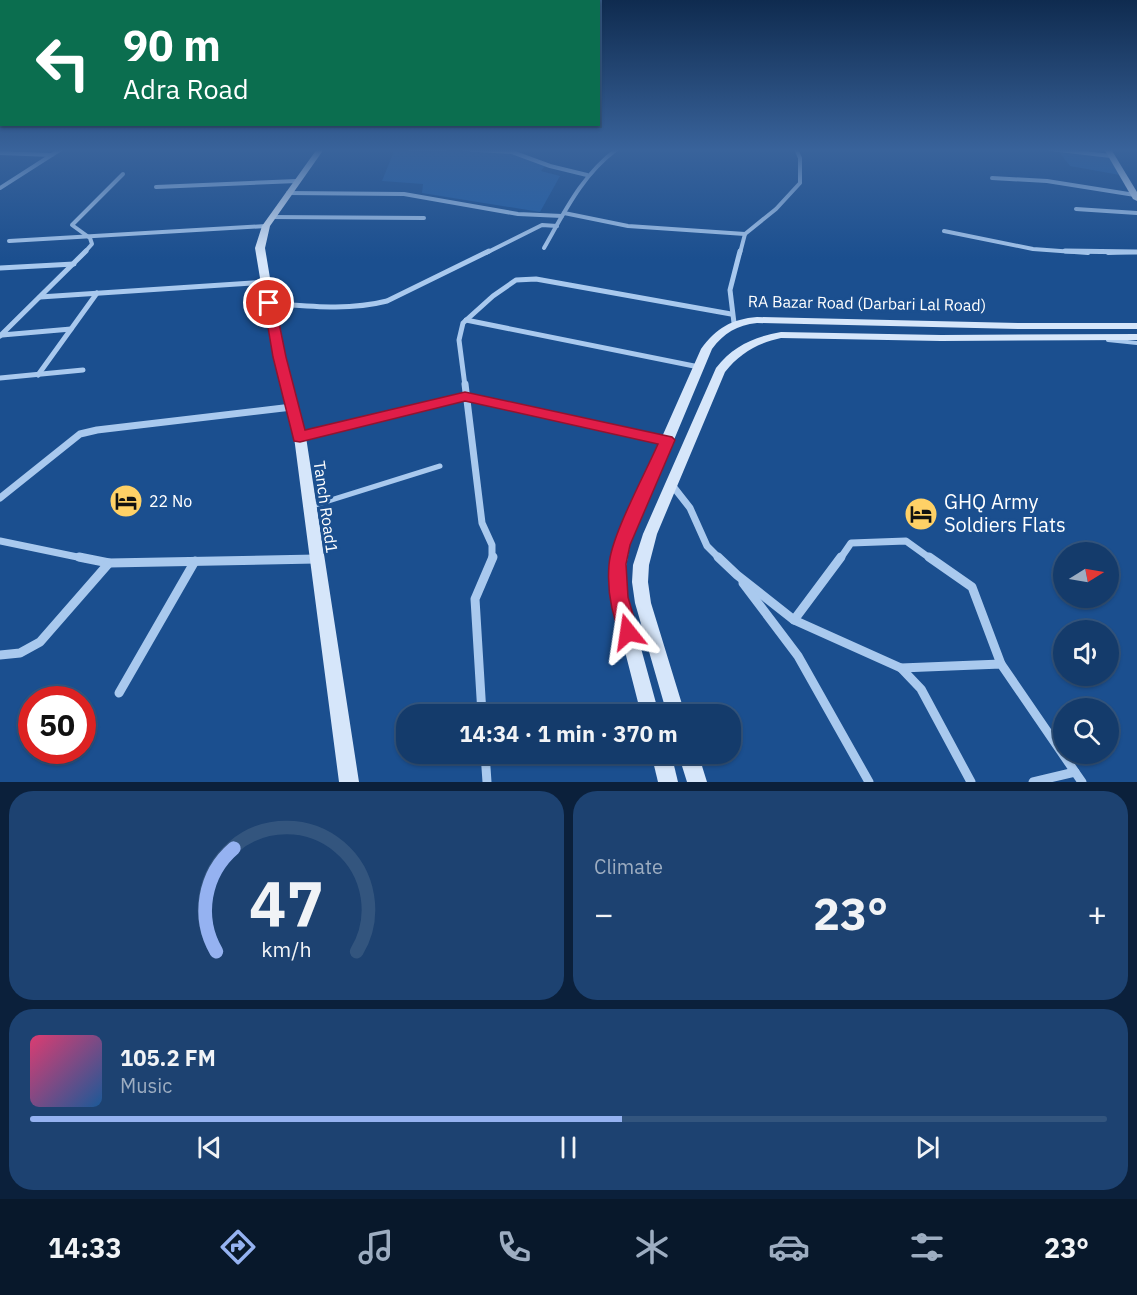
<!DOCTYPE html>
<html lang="en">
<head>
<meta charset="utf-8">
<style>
	:root { --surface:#143b6b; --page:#1d4271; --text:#f1f3f6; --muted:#9dadc1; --line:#33557e; --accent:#95b2f1 }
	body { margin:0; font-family:"IBM Plex Sans",sans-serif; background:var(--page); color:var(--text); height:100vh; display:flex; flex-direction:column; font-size:22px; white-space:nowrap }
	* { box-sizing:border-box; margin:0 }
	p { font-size:20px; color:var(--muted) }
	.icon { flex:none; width:33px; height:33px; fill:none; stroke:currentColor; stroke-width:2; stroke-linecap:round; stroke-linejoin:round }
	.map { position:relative; height:782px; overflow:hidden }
	.details { display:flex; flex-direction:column; gap:9px; padding:9px; background:#0b203b; flex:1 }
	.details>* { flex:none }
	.guide { position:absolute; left:0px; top:0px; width:600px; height:126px; box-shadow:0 2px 4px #0004,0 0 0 2px var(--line); background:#0b6e4f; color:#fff; overflow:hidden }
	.needle { width:39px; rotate:79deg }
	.fabs { position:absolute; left:1053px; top:542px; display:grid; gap:12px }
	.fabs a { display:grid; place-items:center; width:66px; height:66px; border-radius:50%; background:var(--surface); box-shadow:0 2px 4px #0004,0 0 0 2px var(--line); font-size:30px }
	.speed { position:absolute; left:18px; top:686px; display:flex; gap:12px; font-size:30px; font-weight:700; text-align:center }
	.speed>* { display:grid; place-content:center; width:78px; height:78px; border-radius:50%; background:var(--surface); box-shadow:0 2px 4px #0004,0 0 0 2px var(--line); line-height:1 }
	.speed .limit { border:9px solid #d22; background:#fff; color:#111 }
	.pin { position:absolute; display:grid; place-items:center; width:51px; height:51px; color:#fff; margin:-26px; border:3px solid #fff; border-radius:50%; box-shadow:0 2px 6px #0007 }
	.me { position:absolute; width:66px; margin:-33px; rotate:345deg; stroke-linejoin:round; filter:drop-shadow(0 0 4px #0008) }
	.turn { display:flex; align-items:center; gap:21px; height:126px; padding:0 24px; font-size:27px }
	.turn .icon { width:78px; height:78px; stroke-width:2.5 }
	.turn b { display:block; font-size:42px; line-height:51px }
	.big { font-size:45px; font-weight:700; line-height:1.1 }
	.details .card { flex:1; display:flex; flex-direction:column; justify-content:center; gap:9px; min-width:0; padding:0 21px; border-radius:24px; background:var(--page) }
	.details .dial { align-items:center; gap:0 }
	.dial svg { height:156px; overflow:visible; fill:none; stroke:var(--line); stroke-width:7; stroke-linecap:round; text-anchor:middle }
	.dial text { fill:var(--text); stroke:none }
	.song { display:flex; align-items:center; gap:18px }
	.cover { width:72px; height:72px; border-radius:9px; background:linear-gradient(135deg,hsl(340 70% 55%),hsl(210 70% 35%)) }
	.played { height:6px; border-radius:3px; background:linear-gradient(90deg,var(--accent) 55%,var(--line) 55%) }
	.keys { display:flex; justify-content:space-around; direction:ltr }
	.heat { display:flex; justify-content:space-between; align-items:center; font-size:33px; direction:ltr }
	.details .tiles { flex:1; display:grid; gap:9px; grid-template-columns:1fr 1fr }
	.card:last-child { grid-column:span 2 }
	.trip { position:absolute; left:396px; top:704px; width:345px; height:60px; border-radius:24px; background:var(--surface); box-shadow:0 2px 4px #0004,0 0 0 2px var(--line); font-weight:700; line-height:60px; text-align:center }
	.dock { display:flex; height:96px; justify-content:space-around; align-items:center; background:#08182b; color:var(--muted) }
	.dock .icon { width:42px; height:42px }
	.dock .active { color:var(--accent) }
	.dock b { font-size:27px; color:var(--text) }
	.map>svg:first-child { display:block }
</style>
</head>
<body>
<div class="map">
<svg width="1137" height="782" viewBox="0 0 1137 782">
	<rect width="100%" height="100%" fill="#1b4f8f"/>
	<!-- green -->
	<g fill="#2461a8">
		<polygon points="462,150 512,154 545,166 541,171 560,176 540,212 422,193 423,184 382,181 394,151"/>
		<polygon points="1060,153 1109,157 1120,175 1070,166"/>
	</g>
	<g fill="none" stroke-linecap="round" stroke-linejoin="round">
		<!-- lane-far1 -->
		<polyline stroke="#a9c9ee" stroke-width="4" points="1108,340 1137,343"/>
		<!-- lane -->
		<polyline stroke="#a9c9ee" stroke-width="5" points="312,506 440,466"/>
		<!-- street-far3 -->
		<g stroke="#a9c9ee" stroke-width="4">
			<polyline points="409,149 445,149"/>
			<polyline points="463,149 512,152 550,166 587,175"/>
			<polyline points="1050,149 1111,156"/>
			<polyline points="0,153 52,155"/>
			<polyline points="992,178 1047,181 1135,195"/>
			<polyline points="156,187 297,181"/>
			<polyline points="0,188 61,149"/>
			<polyline points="288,193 404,194 518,214 562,216"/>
			<polyline points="1076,209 1137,213"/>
			<polyline points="564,213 628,226 745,234"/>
			<polyline points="272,217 424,218"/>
			<polyline points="944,231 1033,249 1088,253"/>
			<polyline points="9,241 266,226"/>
			<path d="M544 248C565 211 582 175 617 149"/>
			<polyline points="84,253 92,244 90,238 72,225 123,174"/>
			<polyline points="486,253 542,225 557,226"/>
			<polyline points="740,253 745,234 776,209 800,183 800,158 796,149"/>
			<polyline points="1108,253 1137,252"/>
		</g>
		<!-- street-far2 -->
		<g stroke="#a9c9ee" stroke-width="5">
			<polyline points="1065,251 1137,252"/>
			<polyline points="0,268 74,264"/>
			<polyline points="40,297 266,282"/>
			<path d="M269 303C309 306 348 311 387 301L489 251"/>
			<polyline points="466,320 699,367"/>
			<polyline points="734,323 730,290 740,251"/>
			<polyline points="2,335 71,329"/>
			<polyline points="0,336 86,251"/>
			<polyline points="38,375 97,293"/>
			<polyline points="0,378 83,370"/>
			<polyline points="465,386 459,340 463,323 493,296 516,280 536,279 731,314"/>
		</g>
		<!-- street-far1 -->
		<g stroke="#a9c9ee" stroke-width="7">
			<polyline points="465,384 482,523 492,545 492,559"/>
			<polyline points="300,437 465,396 667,440"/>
			<polyline points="672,485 690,508 707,546 720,559"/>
			<polyline points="0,498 80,434 97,430 292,407"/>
			<polyline points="0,541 87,559"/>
			<polyline points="840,559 851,543 906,541 931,559"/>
		</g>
		<!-- street -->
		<g stroke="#a9c9ee" stroke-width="9">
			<polyline points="79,557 109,563 316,559"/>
			<polyline points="718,557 737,575 794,620 901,668 921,689 971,782"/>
			<polyline points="929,557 972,587 1001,664"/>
			<polyline points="743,583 798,656 869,782"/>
			<polyline points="794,620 841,557"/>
			<polyline points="0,655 20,653 40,642 109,563"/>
			<polyline points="901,668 1001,664 1075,772"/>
			<polyline points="119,693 195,561"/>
			<polyline points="482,714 475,599 493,557"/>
			<polyline points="485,753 487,782"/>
			<polyline points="1033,782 1075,772 1082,782"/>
		</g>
		<!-- secondary -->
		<g fill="#d6e6fa" fill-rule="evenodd">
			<polygon points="317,149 324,149 270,226 265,248 278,326 306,437 359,782 339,782 294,437 268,326 255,248 262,226"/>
			<polygon points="1104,149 1111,149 1137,192 1137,201 1133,199"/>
			<path d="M757 317 1021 323H1137V329H1021L757 323C737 325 724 333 712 349L630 545 624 577 627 597 659 714H641L611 597 608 577 614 545 701 349C716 328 732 319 757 317Z"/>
			<path d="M781 332 941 335 1137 334V340L941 341 781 338C758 343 740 353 725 372L657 534 649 565 648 582 651 603 685 714H667L635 603 632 582 633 565 643 534 716 368C733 346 754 337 781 332Z"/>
			<polygon points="651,753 671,753 678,782 658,782"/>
			<polygon points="678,753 698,753 707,782 687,782"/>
		</g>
	</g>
	<!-- sky -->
	<linearGradient id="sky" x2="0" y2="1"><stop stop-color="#0f2b4f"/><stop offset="0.58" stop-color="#39639b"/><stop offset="1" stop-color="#39639b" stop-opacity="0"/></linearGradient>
	<rect width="1137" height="259" fill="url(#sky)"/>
	<!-- route -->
	<path fill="#e11d48" stroke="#92132f" stroke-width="1.5" d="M269 300 275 303 286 357 305 430 465 392 672 437 675 440 630 545 626 564 628 597 638 632 635 639 628 641 622 639C612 616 607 589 609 565 611 536 645 474 658 444L465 401 300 442 294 441 273 357 264 303Z"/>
	<!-- icons -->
	<defs>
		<g id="hotel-disc" transform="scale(1.725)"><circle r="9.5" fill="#ffd166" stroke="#1b4f8f"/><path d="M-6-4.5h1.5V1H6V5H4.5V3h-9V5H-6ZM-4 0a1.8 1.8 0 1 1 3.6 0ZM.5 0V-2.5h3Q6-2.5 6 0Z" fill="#111"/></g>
	</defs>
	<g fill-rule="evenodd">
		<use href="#hotel-disc" x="126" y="501"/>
		<use href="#hotel-disc" x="921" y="514"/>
	</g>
	<g text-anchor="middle" stroke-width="6" stroke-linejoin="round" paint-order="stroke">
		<!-- street labels -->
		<g font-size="16" fill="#fff" stroke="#1b4f8f">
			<text transform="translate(867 303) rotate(1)" y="6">RA Bazar Road (Darbari Lal Road)</text>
			<text transform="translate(326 507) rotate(82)" y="6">Tanch Road1</text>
		</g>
		<!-- poi labels -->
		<g font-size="16" fill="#fff" stroke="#1b4f8f" text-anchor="start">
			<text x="149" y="507">22 No</text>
		</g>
		<!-- near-poi labels -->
		<g font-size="20" fill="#fff" stroke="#1b4f8f" text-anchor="start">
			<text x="944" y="509">GHQ Army<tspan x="944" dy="23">Soldiers Flats</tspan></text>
		</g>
	</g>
</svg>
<div class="fabs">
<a><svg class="needle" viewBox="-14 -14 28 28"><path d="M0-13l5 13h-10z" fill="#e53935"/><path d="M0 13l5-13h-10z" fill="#9dadc1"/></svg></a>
<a><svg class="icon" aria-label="sound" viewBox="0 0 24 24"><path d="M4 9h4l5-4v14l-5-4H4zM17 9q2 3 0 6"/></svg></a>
<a><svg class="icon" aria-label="search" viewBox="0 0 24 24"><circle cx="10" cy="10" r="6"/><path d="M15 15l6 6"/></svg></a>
</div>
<div class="speed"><div class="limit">50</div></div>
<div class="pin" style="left:269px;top:303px;background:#d93025"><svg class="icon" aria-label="arrive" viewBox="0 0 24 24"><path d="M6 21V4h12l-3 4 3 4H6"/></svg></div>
<svg class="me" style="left:628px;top:632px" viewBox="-20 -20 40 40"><path d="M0-17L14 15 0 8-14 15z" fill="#e11d48" stroke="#fff" stroke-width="4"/></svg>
<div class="trip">14:34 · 1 min · 370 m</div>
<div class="guide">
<div class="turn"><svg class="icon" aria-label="left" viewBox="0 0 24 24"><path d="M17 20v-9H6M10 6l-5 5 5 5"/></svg><div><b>90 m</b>Adra Road</div></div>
</div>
</div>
<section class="details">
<div class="tiles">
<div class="card dial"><svg viewBox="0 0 100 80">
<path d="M14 69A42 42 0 1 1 86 69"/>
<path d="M14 69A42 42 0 0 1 23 16" stroke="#95b2f1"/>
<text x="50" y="56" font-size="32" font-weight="700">47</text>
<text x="50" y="72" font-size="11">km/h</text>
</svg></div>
<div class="card"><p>Climate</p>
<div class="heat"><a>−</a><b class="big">23°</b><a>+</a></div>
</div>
<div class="card">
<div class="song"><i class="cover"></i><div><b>105.2 FM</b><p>Music</p></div></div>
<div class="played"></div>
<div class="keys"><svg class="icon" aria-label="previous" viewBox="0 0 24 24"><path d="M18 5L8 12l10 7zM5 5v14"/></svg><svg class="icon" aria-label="pause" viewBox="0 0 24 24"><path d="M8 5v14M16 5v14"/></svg><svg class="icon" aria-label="next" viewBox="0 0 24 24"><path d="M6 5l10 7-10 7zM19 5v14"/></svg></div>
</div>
</div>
</section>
<nav class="dock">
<b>14:33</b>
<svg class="icon active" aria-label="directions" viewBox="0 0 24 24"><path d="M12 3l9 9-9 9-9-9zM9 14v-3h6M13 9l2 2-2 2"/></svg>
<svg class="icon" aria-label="music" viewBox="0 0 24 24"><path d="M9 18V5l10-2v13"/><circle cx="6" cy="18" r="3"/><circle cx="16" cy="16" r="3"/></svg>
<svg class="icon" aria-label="phone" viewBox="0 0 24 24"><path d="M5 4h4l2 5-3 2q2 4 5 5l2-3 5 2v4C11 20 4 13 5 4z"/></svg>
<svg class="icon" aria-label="climate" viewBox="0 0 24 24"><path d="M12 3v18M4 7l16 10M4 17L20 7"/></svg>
<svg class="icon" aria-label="car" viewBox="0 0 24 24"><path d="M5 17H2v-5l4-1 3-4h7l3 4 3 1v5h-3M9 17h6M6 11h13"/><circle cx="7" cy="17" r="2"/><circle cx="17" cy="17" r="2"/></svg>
<svg class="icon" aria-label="filters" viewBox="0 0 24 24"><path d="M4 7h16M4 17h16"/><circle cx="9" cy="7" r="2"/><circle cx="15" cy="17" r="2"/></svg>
<b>23°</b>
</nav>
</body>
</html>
